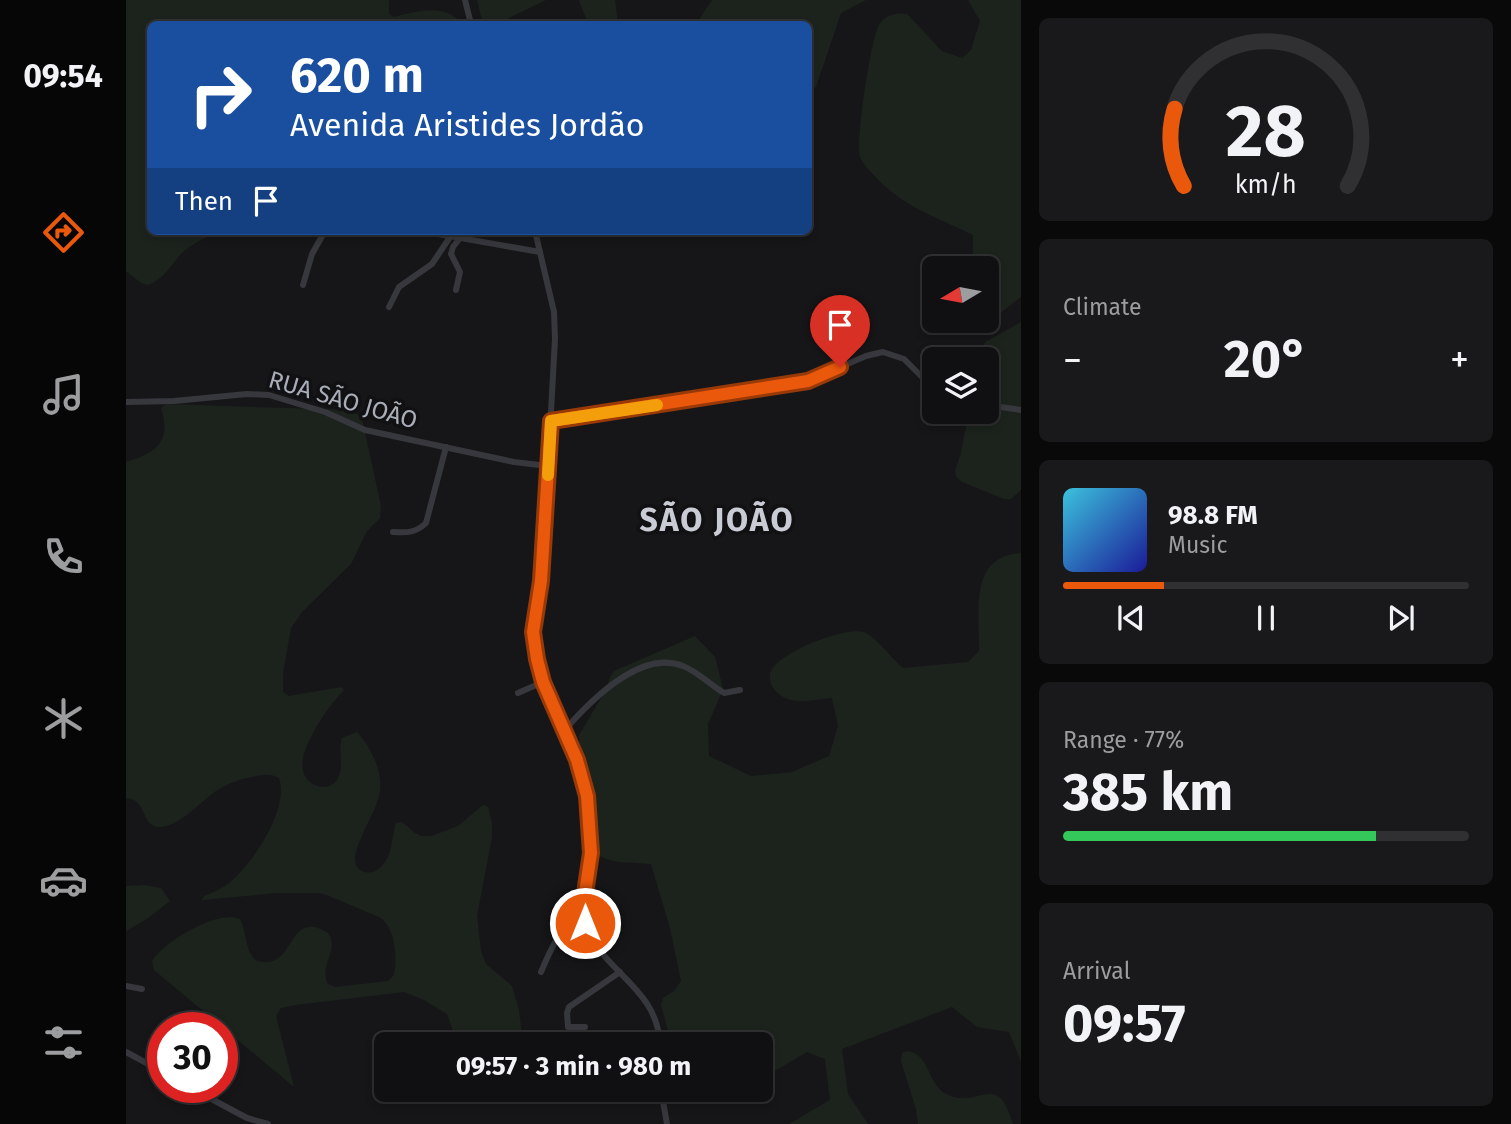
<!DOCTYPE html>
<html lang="en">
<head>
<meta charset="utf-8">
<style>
	:root { --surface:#101012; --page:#19191b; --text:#f1f3f6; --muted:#9c9d9f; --line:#303032; --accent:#ea580c }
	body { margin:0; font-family:"Fira Sans",sans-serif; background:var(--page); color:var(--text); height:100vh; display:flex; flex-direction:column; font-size:26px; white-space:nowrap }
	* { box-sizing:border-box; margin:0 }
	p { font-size:23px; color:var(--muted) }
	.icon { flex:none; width:38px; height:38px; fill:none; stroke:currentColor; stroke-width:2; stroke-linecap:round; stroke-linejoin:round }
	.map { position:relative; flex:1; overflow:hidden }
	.panel { display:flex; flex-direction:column; gap:18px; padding:18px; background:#09090a; width:490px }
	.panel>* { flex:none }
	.guide { position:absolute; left:21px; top:21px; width:665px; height:214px; border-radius:10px; box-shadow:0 4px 10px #0003,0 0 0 2px var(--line); background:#1a4fa0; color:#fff; overflow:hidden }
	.needle { width:46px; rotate:260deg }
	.fabs { position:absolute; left:796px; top:256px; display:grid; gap:14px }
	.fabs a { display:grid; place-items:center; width:77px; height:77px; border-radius:10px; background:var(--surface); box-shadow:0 4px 10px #0003,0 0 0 2px var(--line); font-size:35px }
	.speed { position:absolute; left:21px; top:1012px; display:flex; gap:14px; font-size:35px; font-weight:700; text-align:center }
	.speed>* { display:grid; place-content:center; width:91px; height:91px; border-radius:50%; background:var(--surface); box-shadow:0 4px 10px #0003,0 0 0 2px var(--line); line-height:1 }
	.speed .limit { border:10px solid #d22; background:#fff; color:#111 }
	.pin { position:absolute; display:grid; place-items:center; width:60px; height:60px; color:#fff; margin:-72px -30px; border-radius:50% 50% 50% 0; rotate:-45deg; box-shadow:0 0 7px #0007 }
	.pin .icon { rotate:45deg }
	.me { position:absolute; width:77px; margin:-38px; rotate:0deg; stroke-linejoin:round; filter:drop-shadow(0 0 5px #0008) }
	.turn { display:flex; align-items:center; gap:24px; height:147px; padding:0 28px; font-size:32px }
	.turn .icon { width:91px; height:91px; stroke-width:2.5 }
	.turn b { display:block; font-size:49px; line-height:60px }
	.then { display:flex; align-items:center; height:66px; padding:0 28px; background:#0003; gap:14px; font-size:26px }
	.big { font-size:52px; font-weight:700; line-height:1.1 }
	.panel .widget { flex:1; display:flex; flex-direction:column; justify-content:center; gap:10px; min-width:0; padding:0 24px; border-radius:10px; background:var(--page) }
	.panel .dial { align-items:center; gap:0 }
	.dial svg { height:182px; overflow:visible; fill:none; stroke:var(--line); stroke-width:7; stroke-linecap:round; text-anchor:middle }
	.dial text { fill:var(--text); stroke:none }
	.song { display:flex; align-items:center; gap:21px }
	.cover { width:84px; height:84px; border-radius:10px; background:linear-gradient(135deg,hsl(190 70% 55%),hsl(240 70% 35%)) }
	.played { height:7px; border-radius:4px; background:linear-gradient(90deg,var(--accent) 25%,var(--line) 25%) }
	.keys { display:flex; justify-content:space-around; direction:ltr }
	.heat { display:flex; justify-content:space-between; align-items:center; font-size:38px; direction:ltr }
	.charge { height:10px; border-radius:5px; background:linear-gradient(90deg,#34c759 77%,var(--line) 0) }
	.trip { position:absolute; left:248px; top:1032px; width:399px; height:70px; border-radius:10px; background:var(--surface); box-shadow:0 4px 10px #0003,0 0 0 2px var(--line); font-weight:700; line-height:70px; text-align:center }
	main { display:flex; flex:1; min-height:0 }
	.tabs { display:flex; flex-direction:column; width:126px; justify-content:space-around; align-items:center; background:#060607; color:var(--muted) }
	.tabs .icon { width:49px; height:49px }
	.tabs .active { color:var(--accent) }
	.tabs b { font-size:32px; color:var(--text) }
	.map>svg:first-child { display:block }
</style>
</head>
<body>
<main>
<nav class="tabs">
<b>09:54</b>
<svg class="icon active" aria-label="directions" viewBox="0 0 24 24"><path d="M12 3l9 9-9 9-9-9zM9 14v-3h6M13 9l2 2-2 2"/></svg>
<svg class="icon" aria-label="music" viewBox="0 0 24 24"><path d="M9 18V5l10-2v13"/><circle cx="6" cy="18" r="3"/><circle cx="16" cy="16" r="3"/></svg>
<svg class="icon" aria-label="phone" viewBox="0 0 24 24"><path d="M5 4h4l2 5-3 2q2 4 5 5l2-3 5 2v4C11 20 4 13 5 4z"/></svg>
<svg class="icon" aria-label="climate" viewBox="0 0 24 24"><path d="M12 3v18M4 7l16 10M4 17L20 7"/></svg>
<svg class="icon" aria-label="car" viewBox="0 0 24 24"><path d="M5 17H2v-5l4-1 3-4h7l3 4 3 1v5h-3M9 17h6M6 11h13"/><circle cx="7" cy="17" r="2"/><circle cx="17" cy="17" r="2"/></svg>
<svg class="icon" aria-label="filters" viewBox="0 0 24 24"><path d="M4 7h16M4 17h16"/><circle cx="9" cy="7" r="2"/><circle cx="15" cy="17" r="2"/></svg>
</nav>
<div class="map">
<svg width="895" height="1124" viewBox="0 0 895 1124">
	<rect width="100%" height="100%" fill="#161618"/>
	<!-- green -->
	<g fill="#1c231d">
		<path d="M0 0H263V14L268 17C293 11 318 3 337 24H24V231H96C82 236 66 243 55 254 44 266 38 279 22 285L15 283 0 271Z"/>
		<polygon points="351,0 420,0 371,24 362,24 356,20"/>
		<polygon points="453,0 489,0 492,24 462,24"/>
		<polygon points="586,0 740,0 715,13 690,87 683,91 682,24 570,24"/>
		<path d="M842 0H895V297L864 321 851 327 844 320H861V268H847V235C809 216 776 207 747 174 742 169 737 164 734 157 729 146 745 37 753 25 759 15 770 12 781 14L816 51 836 58 845 50 854 21Z"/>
		<polygon points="895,322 895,490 885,499 878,499 836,482 830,476 829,471 835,453 842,416 840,411 861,411 861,359 842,359 861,341"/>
		<path d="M40 404 219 410 231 414 236 419 255 506 254 518 241 531 225 564 177 611 165 628 157 673V692L163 696 215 687 218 690C203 705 171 750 177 771 181 788 206 794 213 776 218 764 212 750 216 738L231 732C245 747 259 775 253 796 250 808 243 820 238 831 235 839 230 848 229 857 228 872 243 877 254 868 267 857 265 838 270 823L276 822 289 833 295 836H305L332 826 357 805 362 807 366 823V837L351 916 355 951 360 964 386 986 393 1010 397 1045H332L321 1014 298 1000 278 992 170 1005 155 1008 150 1016 168 1087 28 970 26 961C37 942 92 909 114 919 120 930 119 946 126 956 130 962 134 962 141 962 169 961 164 909 202 933 214 950 192 966 202 984L209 987 262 981 268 975C271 957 270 930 255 918L201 895 192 893H150L76 900 78 896C86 893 95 889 102 884 126 865 164 809 153 778 144 773 136 775 126 777 113 779 101 784 90 791 74 802 55 825 35 827 14 828 22 799 0 798V462C30 453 46 442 35 408Z"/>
		<path d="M895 553V1062L883 1032 851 1027 826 1007 716 1049 722 1094 742 1124H663L704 1100 699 1059 681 1052 642 1075 635 1077V1045H546L535 1005 537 998 548 991 555 981 544 928 525 864C507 862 483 865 469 852L454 753 453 735 480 690 484 677 488 671 569 636 589 657 597 689 582 724 583 756 625 776 666 772 703 756 712 726 706 698C686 700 659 708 646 686 644 682 643 675 645 671 654 652 718 627 737 632 749 635 766 659 777 668L842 662 853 651C854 612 842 556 895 553Z"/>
		<polygon points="18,885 35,888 44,901 22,918 0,931 0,886"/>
		<path d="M782 1051C805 1055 801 1086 822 1095 853 1109 871 1069 887 1124H792L790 1109 775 1061 776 1053Z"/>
	</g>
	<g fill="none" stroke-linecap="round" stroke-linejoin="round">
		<!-- street -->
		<g stroke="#37383d" stroke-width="6">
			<polyline points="339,0 345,24"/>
			<polyline points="682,85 683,85"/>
			<polyline points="295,231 414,252"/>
			<path d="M409 231 428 312 429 339C425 412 421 484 417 556 415 588 405 619 409 651 417 702 452 744 461 795 464 813 467 834 465 853 464 876 454 898 459 921 471 970 532 985 534 1045"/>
			<polyline points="177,285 186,254 199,231"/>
			<polyline points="330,290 334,272 325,254 327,247 334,238"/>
			<polyline points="263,307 273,287 306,264 324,237"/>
			<polyline points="0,402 48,401 121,394 143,395 199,412 239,430 388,462 422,466"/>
			<polyline points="861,405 895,410"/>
			<polyline points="425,421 682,381 740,356 757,352 778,359 808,389"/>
			<path d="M267 532C280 533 290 533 300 523L320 447"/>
			<polyline points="392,693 417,682"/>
			<path d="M438 731C464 701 515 649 557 666 571 671 584 685 598 693L614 690"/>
			<path d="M415 972C424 951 435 923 458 915"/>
			<polyline points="0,986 16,989"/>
			<polyline points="459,1027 442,1027 441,1013 443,1007 494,972"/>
			<polyline points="0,1052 37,1072"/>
			<polyline points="63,1087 121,1118 142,1124"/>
			<polyline points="535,1090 541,1124"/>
		</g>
	</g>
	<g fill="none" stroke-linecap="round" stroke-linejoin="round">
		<!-- route casing -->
		<g stroke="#983908" stroke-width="18">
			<polyline id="route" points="459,923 458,900 465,853 461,796 451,760 417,682 411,659 407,632 415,581 425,421 682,381 714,367"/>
		</g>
		<!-- route -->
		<use href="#route" stroke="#ea580c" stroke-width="12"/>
		<!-- slow -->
		<polyline stroke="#f59e0b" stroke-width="12" points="422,475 425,421 531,405"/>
	</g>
	<g text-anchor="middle" stroke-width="7" stroke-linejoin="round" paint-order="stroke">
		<!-- street labels -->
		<g font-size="24" fill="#a8adb8" stroke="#111113">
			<text transform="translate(217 400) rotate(16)" y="8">RUA SÃO JOÃO</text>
		</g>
		<!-- district labels -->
		<g font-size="32" font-weight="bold" letter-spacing="2" fill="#c9ccd4" stroke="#111113">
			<text x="591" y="531">SÃO JOÃO</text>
		</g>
	</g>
</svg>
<div class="fabs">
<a><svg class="needle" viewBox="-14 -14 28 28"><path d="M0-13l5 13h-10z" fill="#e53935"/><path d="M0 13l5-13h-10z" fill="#9c9d9f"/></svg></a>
<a><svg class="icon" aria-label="layers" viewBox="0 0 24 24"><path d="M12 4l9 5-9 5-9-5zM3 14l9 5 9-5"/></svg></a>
</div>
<div class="speed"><div class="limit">30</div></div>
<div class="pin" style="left:714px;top:367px;background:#d93025"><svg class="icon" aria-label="arrive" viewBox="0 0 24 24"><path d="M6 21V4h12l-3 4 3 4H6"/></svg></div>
<svg class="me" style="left:459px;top:923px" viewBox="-20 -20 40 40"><circle r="17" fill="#ea580c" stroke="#fff" stroke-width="3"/><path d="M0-11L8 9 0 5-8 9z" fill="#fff"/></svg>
<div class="trip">09:57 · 3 min · 980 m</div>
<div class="guide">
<div class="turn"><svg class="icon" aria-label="right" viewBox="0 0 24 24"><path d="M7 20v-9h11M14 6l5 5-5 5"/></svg><div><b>620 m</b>Avenida Aristides Jordão</div></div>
<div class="then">Then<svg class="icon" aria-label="arrive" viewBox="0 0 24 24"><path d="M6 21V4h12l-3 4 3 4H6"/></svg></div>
</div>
</div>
<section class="panel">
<div class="widget dial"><svg viewBox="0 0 100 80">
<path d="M14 69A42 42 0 1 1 86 69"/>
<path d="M14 69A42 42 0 0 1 10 35" stroke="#ea580c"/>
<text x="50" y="56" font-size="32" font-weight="700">28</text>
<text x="50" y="72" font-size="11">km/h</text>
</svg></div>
<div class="widget"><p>Climate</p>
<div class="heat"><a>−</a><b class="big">20°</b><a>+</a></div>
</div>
<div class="widget">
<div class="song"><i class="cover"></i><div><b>98.8 FM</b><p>Music</p></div></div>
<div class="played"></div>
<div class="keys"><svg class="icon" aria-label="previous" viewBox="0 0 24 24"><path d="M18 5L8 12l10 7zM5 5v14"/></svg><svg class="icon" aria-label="pause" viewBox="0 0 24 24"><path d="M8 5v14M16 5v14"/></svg><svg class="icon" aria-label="next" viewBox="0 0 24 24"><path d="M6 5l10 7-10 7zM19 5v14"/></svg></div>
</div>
<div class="widget"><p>Range · 77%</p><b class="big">385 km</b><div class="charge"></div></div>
<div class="widget"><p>Arrival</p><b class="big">09:57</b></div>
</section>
</main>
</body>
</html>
